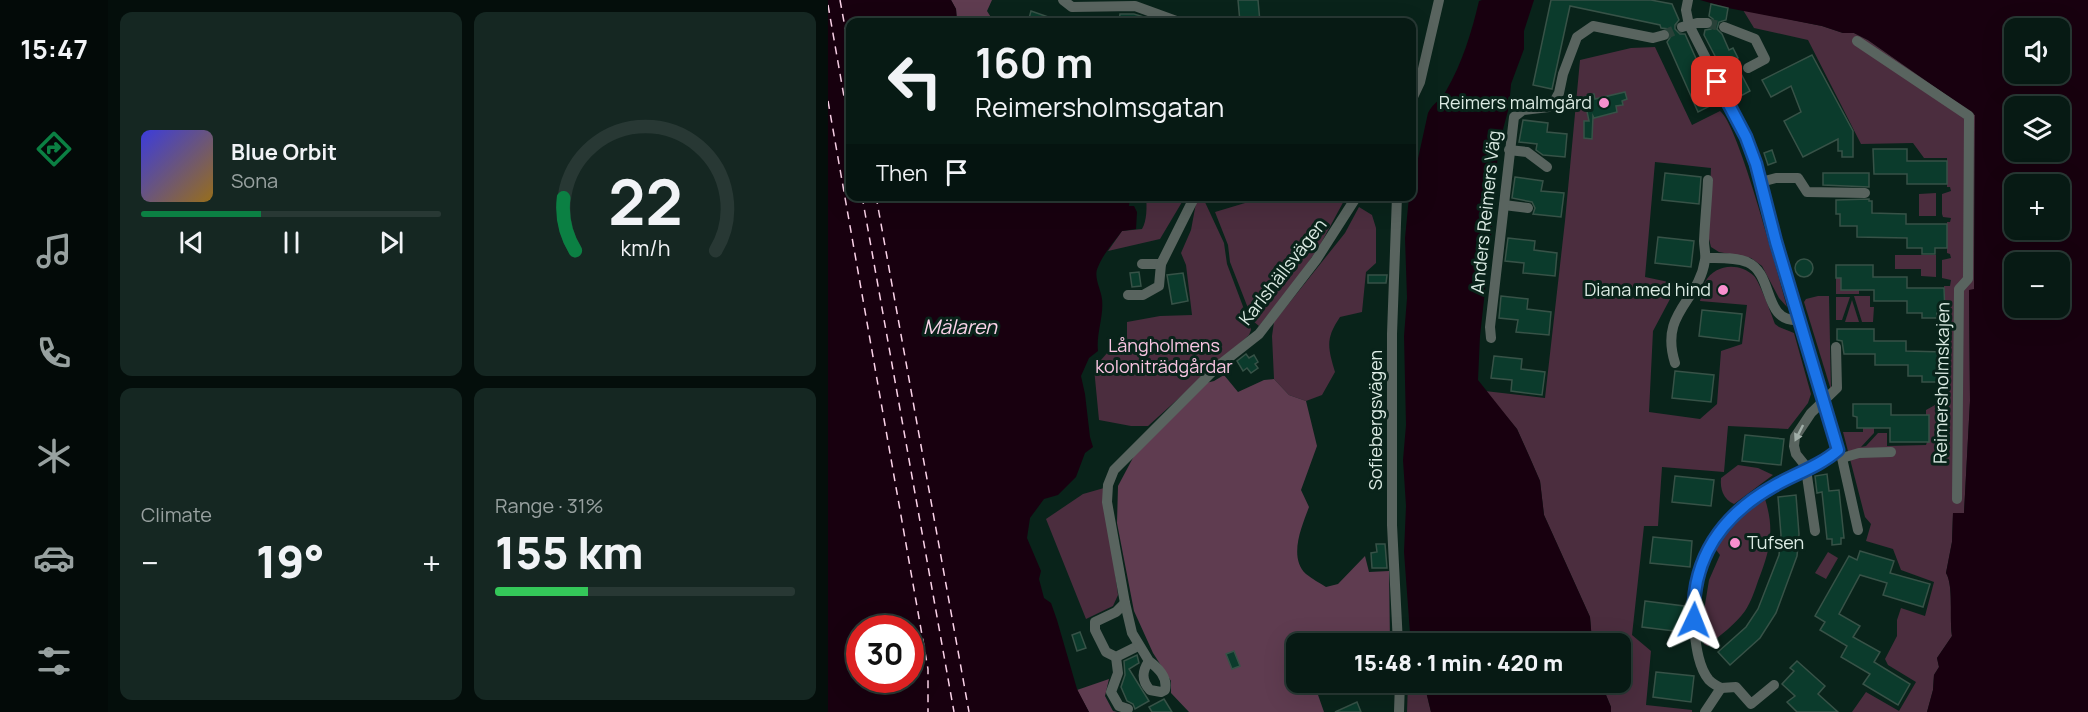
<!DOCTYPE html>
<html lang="en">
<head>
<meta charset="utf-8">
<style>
	:root { --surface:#071a14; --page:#152722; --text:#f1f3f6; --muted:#98a1a0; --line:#283834; --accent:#0b8043 }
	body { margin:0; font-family:Manrope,sans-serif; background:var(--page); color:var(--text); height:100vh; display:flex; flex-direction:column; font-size:22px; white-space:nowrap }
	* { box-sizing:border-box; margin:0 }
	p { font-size:20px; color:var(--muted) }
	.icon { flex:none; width:33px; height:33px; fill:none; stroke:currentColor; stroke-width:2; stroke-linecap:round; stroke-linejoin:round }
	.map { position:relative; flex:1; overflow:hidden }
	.drawer { display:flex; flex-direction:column; gap:12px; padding:12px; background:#040e0b; width:720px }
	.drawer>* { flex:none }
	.hud { position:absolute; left:18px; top:18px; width:570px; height:183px; border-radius:12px; box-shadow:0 6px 24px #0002,0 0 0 2px var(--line); background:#071a14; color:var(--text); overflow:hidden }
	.tools { position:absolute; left:1176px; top:18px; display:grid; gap:12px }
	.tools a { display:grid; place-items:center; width:66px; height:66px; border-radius:12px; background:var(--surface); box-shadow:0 6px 24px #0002,0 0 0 2px var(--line); font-size:30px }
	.speed { position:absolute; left:18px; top:615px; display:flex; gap:12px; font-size:30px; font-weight:700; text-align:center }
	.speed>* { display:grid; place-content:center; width:78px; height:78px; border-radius:50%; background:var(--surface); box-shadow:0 6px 24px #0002,0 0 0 2px var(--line); line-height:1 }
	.speed .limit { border:9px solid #d22; background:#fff; color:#111 }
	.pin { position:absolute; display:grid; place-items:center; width:51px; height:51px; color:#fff; margin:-26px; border-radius:12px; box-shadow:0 3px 9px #0006 }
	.me { position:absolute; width:66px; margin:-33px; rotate:2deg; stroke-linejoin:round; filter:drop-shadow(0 0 4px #0008) }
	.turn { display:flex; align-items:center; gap:21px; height:126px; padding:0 30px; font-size:27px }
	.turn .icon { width:78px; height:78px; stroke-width:2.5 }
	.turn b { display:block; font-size:42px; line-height:51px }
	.then { display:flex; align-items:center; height:57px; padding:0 30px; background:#0003; gap:12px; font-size:22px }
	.big { font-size:45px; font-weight:800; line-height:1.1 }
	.drawer .widget { flex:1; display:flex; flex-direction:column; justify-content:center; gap:9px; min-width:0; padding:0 21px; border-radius:12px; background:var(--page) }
	.drawer .dial { align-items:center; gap:0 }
	.dial svg { height:156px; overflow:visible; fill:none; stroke:var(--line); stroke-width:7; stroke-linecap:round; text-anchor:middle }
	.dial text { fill:var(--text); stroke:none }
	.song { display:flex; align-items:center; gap:18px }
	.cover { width:72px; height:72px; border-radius:9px; background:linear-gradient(135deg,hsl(240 70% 55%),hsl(40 70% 35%)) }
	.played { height:6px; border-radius:3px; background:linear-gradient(90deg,var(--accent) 40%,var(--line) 40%) }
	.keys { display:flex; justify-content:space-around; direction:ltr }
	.heat { display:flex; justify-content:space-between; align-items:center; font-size:33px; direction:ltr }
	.charge { height:9px; border-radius:4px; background:linear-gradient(90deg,#34c759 31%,var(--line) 0) }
	.drawer .tiles { flex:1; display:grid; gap:12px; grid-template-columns:repeat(2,1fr) }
	.trip { position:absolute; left:458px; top:633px; width:345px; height:60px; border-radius:12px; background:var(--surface); box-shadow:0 6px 24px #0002,0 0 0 2px var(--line); font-weight:800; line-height:60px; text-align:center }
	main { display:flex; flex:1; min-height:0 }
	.menu { display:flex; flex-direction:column; width:108px; justify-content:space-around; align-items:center; background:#030a08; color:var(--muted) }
	.menu .icon { width:42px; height:42px }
	.menu .current { color:var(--accent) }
	.menu b { font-size:27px; color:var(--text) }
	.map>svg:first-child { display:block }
</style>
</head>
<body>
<main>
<nav class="menu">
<b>15:47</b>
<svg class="icon current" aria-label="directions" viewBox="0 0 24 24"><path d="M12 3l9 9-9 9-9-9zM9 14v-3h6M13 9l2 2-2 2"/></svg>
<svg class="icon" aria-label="music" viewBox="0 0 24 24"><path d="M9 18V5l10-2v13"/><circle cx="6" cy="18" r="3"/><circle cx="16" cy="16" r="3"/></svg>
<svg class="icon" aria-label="phone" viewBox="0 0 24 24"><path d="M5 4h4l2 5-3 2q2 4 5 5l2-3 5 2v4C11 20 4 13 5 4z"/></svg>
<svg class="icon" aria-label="climate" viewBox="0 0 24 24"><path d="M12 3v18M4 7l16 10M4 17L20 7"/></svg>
<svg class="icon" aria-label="car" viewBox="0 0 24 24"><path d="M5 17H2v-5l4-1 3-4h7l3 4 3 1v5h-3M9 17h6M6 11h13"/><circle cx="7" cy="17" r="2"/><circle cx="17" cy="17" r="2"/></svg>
<svg class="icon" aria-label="filters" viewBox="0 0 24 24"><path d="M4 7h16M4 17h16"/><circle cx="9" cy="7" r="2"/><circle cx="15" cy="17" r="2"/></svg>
</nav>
<section class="drawer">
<div class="tiles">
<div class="widget">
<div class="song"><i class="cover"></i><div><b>Blue Orbit</b><p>Sona</p></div></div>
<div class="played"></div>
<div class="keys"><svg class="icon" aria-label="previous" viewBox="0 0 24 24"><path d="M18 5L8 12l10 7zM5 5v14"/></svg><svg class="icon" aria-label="pause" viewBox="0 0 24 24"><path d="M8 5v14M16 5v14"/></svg><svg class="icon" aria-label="next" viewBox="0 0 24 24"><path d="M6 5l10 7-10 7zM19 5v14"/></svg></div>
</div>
<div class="widget dial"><svg viewBox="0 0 100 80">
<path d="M14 69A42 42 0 1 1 86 69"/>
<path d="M14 69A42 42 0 0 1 8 42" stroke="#0b8043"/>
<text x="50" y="56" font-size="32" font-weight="700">22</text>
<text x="50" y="72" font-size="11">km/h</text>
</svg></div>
<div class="widget"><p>Climate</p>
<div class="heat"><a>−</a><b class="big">19°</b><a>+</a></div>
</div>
<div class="widget"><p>Range · 31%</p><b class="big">155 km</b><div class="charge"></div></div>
</div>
</section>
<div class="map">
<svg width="1260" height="712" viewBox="0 0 1260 712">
	<rect width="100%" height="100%" fill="#09231a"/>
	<!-- green -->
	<g fill="#4b2d3e">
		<path d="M915 10 994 26 1015 33H1026L1040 40 1147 115 1146 290H1141L1142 401 1136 513H1125L1124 542 1118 573C1126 586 1121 619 1124 636L1109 658 1111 667 1106 675 1105 690 1099 712H1024L1038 692 1071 711 1088 682 1060 665 1057 659 1069 636V620L1073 608 1097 616 1106 582 1073 570 1065 549 1038 541 1043 524 1037 517 1015 432H1035V428H1046V433L1033 447 1038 446 1050 433H1059V446L1098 445 1099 442 1101 441V416L1098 415V410L1107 405 1108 395 1115 387V376L1117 375V349L1122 351V343L1118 344 1115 343V323L1117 322 1123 324 1122 315 1117 317 1116 286H1122L1123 280 1114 278V260L1123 258 1122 254 1119 253V222H1122L1123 218 1115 217 1114 214V194L1123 191 1122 187H1119V158H1096L1085 143 1033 144 980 40 926 28Z"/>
		<path d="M827 47 864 125 892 111C911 125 950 276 959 307L951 298 934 266 923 258 891 252 883 247 880 235 883 168 827 162 817 277 850 284 825 331 821 412 872 419 889 404 893 351 914 344 919 305 872 301C874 295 874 287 877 282 887 264 911 262 926 276 932 283 943 313 947 324L951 327 966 333 983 394 980 403 960 429 900 426 896 472 834 467 830 526H816L804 635 823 651 818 705 864 710V712H783V707L773 683 792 682V644L766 643 764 641 762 617 716 515 712 481 702 458 689 429 657 391 717 398 737 221 752 60 803 48Z"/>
		<polygon points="1108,193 1108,216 1091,216 1091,194"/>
		<path d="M318 197H357L332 239 280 251 294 231 314 229C319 221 319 206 318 197Z"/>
		<polygon points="451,197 518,197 491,247 470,277 431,326 425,321 402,262 400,245 387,212 417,203 448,200"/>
		<polygon points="376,200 396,243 399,264 422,325 423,330 421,335 320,426 303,426 271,420 266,368 280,352 299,341 299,322 332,316 364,315 358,265 353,253 363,230 368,203"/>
		<path d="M531 207 544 215 548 228V263L538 272 534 312 512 317C497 339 500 348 507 372L494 395 478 401 461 395 446 379 444 336 446 322 517 233Z"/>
		<polygon points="1067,255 1108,255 1108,277 1093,276 1093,269 1067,269"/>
		<polygon points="1008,278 1013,278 1013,289 1031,290 1031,294 1008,294"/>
		<polygon points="990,296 1001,296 1003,390 976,302 978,299"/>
		<polygon points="1026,296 1042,296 1042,307 1046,307 1045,322 1034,322"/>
		<polygon points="1008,297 1022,297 1014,320 1008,320"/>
		<polygon points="1024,300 1031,322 1017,322"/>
		<path d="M910 465 930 468 945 475 906 504C895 499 892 489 893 478Z"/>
		<polygon points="276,488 290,595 285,606 258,619 218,519 255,494"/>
		<path d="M937 499C947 531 942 550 930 581 927 590 923 602 917 611 907 625 892 635 880 646L876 644 869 616 875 617 881 580 892 555 886 547 901 525Z"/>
		<polygon points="1000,552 1010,558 998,579 987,573"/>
		<polygon points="580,683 596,683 603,712 579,712"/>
	</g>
	<!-- forest -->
	<g fill="#5f3c50">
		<polygon points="123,0 164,0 159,11 166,22 129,22 128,9"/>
		<path d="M396 375 410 392 436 380 446 379 461 395 478 401 489 446 473 490 481 507C474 526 460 557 478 574 484 579 492 583 498 587L510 584 537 556 541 572 561 571 562 643H532L531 642 527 644H468V682L493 683 489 692 496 712H361L343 693V681L325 653 306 611 289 523 290 486 307 454 378 383 386 381Z"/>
		<polygon points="281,679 277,696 285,711 289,712 261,712 249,690"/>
	</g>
	<!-- water -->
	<g fill="#18000f" fill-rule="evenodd">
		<path d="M0 0H123L128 9 129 22H22V196L302 197 301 206H306L309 212 308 229 294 231C286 242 275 254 270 267 265 277 273 289 274 299 276 317 268 333 270 351L261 358 253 376 257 394 262 437 265 447 257 453 248 477 230 495 216 499 202 518 199 538 213 571 211 579 216 598 223 603 229 620 249 689 261 712H0ZM82 628V680H32V628Z"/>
		<path d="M654 0H706L696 31V49L683 84 681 107 670 148 667 200 652 336 650 380 689 429 702 458 712 481 716 515 762 617 764 641 766 643H585L582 633 576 552 578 506 575 460 578 425 576 336 579 298 577 238 581 197 584 196V186L600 113C605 103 613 100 618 91 634 64 644 31 651 1Z"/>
		<path d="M872 0H1260V712H1099L1105 690 1106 675 1111 667 1109 658 1124 636C1121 618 1126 586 1118 573L1124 542 1125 513H1136L1142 401 1141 290 1146 289 1147 115 1040 40 1026 33H1015L994 26 900 8ZM1186 28H1232V74H1186ZM1186 106H1232V152H1186ZM1186 184H1232V230H1186ZM1186 262H1232V308H1186Z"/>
		<polygon points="596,683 773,683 783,707 783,712 603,712"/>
	</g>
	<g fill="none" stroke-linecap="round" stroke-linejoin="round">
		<!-- ferry -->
		<g stroke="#fbd3e9" stroke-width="1.5" stroke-dasharray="8 6" stroke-linecap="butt">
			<polyline points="12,0 22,55"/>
			<polyline points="0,5 22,131"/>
			<polyline points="0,101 100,669 100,712"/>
			<polyline points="34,196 126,712"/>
			<polyline points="48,196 141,712"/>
		</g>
	</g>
	<!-- building -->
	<g fill="#0b3b2c" stroke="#375247" stroke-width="1.5">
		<polygon points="410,0 430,0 432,22 412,22"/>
		<polygon points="723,0 823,0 844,4 851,20 847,25 847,29 852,34 857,34 888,103 870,112 839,42 843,36 841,29 833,28 832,25 742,6 724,89 705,85"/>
		<polygon points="883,4 900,8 898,20 891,22 889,29 894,34 901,50 905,48 910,58 906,60 922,91 909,98 876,35 877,30 883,29 886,24 885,19 881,16"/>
		<polygon points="203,11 232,21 232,22 200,22"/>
		<polygon points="292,14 306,14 316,17 315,22 291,22"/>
		<polygon points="984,55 1025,131 1025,157 1014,157 1014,151 1010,151 1010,139 975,157 956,121 973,112 963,86 943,97 934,80"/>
		<polygon points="797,92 799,99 794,101 795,105 788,106 789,112 766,118 765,116 764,139 756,138 756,121 761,121 756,97 766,94 767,99"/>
		<polygon points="695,120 720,123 719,132 739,134 737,157 715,155 708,150 709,144 691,142"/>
		<polygon points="1045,149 1079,149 1079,161 1119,161 1119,184 1079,184 1079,174 1046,174"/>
		<polygon points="944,150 948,162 940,165 936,153"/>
		<polygon points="837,173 873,177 871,204 834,200"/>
		<polygon points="995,173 1041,173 1041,187 995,185"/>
		<polygon points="687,177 715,181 713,191 736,193 733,217 705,214 707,208 704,202 684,198"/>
		<polygon points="1041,199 1041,201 1044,201 1044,213 1078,214 1078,224 1119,224 1119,248 1107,248 1107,254 1094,254 1094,248 1079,248 1079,238 1029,237 1029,226 1012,226 1012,214 1008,214 1008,200"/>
		<polygon points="830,237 866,241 863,267 827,263"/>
		<polygon points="680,238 707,241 706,250 729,253 727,276 695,273 696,263 677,261"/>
		<circle cx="976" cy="268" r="9"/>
		<polygon points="1008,265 1045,265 1045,277 1079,277 1079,288 1116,288 1117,313 1109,313 1109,318 1094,318 1094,313 1079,313 1079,301 1046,301 1046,290 1013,290 1013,278 1008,278"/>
		<polygon points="311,272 313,286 304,287 302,273"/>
		<polygon points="355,273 360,301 344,304 339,275"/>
		<polygon points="540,275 559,275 558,283 540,283"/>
		<polygon points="673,296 700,299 699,309 723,312 721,335 688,332 690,320 671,318"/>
		<polygon points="874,310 914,314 911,341 871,336"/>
		<polygon points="1009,329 1046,329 1046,341 1078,341 1078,351 1117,352 1117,376 1109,376 1109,382 1094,382 1094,376 1080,376 1080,365 1047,365 1047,354 1016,354 1014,341 1009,340"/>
		<polygon points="418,354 421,358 426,355 430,362 427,364 430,368 423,373 419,368 415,371 409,361"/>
		<polygon points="666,356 694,359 693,369 717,372 714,395 683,391 684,380 663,378"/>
		<polygon points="847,371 886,375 883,402 844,398"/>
		<polygon points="1025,404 1063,404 1063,415 1101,415 1101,442 1062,442 1062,428 1029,428 1029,417 1025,416"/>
		<polygon points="917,435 956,439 953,465 914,461"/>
		<polygon points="999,474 1001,491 1011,490 1016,538 1013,538 1013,544 1004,545 1004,539 999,539 994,492 989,493 987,476"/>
		<polygon points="847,476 886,480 883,506 844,502"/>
		<polygon points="968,495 971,534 969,556 948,613 932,638 902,665 890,652 918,627 930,609 951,555 953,535 950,497"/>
		<polygon points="825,537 864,541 862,567 822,563"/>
		<polygon points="548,544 557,544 559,568 544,568 543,553 549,552"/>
		<polygon points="1032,551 1066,561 1062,573 1102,584 1095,607 1055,595 1059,583 1032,575 1011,614 1032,626 1025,637 1052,652 1046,662 1082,684 1070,705 1035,684 1042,674 1013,657 1019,646 992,630 997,622 987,616 1021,556 1029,560"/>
		<polygon points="817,601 856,606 854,632 814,627"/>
		<polygon points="252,632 258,648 249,651 244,635"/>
		<polygon points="406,651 412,666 404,669 398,654"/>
		<polygon points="309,655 311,663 301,669 321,701 307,709 305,704 299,701 293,687 297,675 296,661"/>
		<polygon points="969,661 997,686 990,694 1010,712 969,712 959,702 967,696 954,684 966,671 962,668"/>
		<polygon points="828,672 866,676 863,702 825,697"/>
		<polygon points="336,699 344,712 324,712 321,707"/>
		<polygon points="529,702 533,712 507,712"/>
	</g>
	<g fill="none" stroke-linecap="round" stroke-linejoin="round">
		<!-- minor-tunnel -->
		<g stroke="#284138" stroke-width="10" stroke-dasharray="10 5" stroke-linecap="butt">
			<polyline points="879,23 896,27"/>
			<polyline points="836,35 854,27"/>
		</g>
		<!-- minor -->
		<g stroke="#59645f" stroke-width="10">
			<polyline points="235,0 244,7 307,6 351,22"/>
			<polyline points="860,0 858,10 861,25 918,137 1010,450 1014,458 1030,530"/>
			<polyline points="854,27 869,23 879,23"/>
			<polyline points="896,27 927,39 937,59 920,68"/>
			<polyline points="1029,41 1141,116 1140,279 1131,289 1129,499"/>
			<polyline points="584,99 592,82 611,0"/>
			<polyline points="681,150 699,152 719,167"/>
			<polyline points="933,182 948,178 970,178 979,192 1037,193"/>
			<polyline points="569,196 564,334 564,525 570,644"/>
			<polyline points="676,205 700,208"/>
			<path d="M878 258C891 258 906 257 919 262 947 274 934 323 971 320"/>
			<polyline points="314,264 333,264 367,196"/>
			<polyline points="300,295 315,295 331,286 333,264"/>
			<polyline points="663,338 662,327 686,117 695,110 721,107 726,102 731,93 735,74 749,37 765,26 825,38 836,35"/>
			<path d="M847 363C831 312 871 302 877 260 878 254 876 247 876 241 877 221 879 201 880 180"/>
			<polyline points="1014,458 1031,453 1063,452"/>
			<polyline points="978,469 987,531"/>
			<polyline points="980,469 968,454 966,446 967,437 983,413 1009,388 1008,347"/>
			<polyline points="297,603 288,612 267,622 267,630 278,652 288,657 310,646"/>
			<polyline points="288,657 290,673 283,692 291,706 300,709"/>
			<path d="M321 661C330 668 340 677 337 690L333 692 322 690C313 680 314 671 321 661L304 633 297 603 279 502 280 485 286 470 389 367 431 334 488 260 529 196"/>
			<path d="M893 688C889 686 884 683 881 680 870 667 868 644 866 628 861 563 891 517 946 486 968 474 992 466 1010 450"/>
			<polyline points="893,688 908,687 923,704 946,685"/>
			<polyline points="571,712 572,682"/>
			<polyline points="877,712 893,688"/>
		</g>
	</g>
	<!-- one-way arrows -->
	<defs><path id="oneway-solid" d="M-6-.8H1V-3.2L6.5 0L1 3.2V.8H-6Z" transform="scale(1.5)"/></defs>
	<use fill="#a0aea8" href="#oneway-solid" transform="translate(971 433) rotate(117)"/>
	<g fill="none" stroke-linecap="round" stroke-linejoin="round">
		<!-- route casing -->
		<g stroke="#114b97" stroke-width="15">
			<path id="route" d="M866 620C863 559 894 515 946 486 967 474 992 466 1010 450L948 242 928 164 918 137 889 82"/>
		</g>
		<!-- route -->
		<use href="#route" stroke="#1a73e8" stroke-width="10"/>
	</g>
	<!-- markers -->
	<g fill="#f790ce" stroke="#09231a" stroke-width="2">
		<circle cx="776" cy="103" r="6"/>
		<circle cx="895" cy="290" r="6"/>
		<circle cx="907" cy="543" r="6"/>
	</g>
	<g text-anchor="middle" stroke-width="6" stroke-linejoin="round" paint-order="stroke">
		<!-- poi labels -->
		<g font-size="18" fill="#dbeae3" stroke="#09231a" text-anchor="end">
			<text x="764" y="109">Reimers malmgård</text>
			<text x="883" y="296">Diana med hind</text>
			<text x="919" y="549" text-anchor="start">Tufsen</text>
		</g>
		<!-- street labels -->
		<g font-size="18" fill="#dbeae3" stroke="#09231a">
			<text transform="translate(658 212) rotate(-84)" y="6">Anders Reimers Väg</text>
			<text transform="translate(455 272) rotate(-52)" y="6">Karlshällsvägen</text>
			<text transform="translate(1114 383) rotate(-89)" y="6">Reimersholmskajen</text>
			<text transform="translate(548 420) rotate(-90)" y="6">Sofiebergsvägen</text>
		</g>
		<!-- park labels -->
		<g font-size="18" fill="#f9c5e2" stroke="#09231a">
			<text x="336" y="352">Långholmens<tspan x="336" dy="21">koloniträdgårdar</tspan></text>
		</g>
		<!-- water labels -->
		<g font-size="20" font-style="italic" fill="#fbd3e9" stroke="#09231a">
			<text x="132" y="334">Mälaren</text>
		</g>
	</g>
</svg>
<div class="tools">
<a><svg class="icon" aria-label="sound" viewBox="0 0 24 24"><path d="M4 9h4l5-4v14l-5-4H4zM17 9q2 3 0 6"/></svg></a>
<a><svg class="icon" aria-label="layers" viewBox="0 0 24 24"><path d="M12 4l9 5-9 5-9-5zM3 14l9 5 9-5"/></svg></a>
<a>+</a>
<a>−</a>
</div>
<div class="speed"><div class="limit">30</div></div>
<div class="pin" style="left:889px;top:82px;background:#d93025"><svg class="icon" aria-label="arrive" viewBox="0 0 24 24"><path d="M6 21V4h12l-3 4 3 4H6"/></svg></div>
<svg class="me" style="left:866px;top:620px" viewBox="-20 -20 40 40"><path d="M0-17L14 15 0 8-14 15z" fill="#1a73e8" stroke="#fff" stroke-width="4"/></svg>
<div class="trip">15:48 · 1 min · 420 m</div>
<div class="hud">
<div class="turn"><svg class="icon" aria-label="left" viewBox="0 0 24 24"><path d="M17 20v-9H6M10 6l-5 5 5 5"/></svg><div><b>160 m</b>Reimersholmsgatan</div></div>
<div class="then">Then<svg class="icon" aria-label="arrive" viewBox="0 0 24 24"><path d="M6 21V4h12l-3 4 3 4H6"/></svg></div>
</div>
</div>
</main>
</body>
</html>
